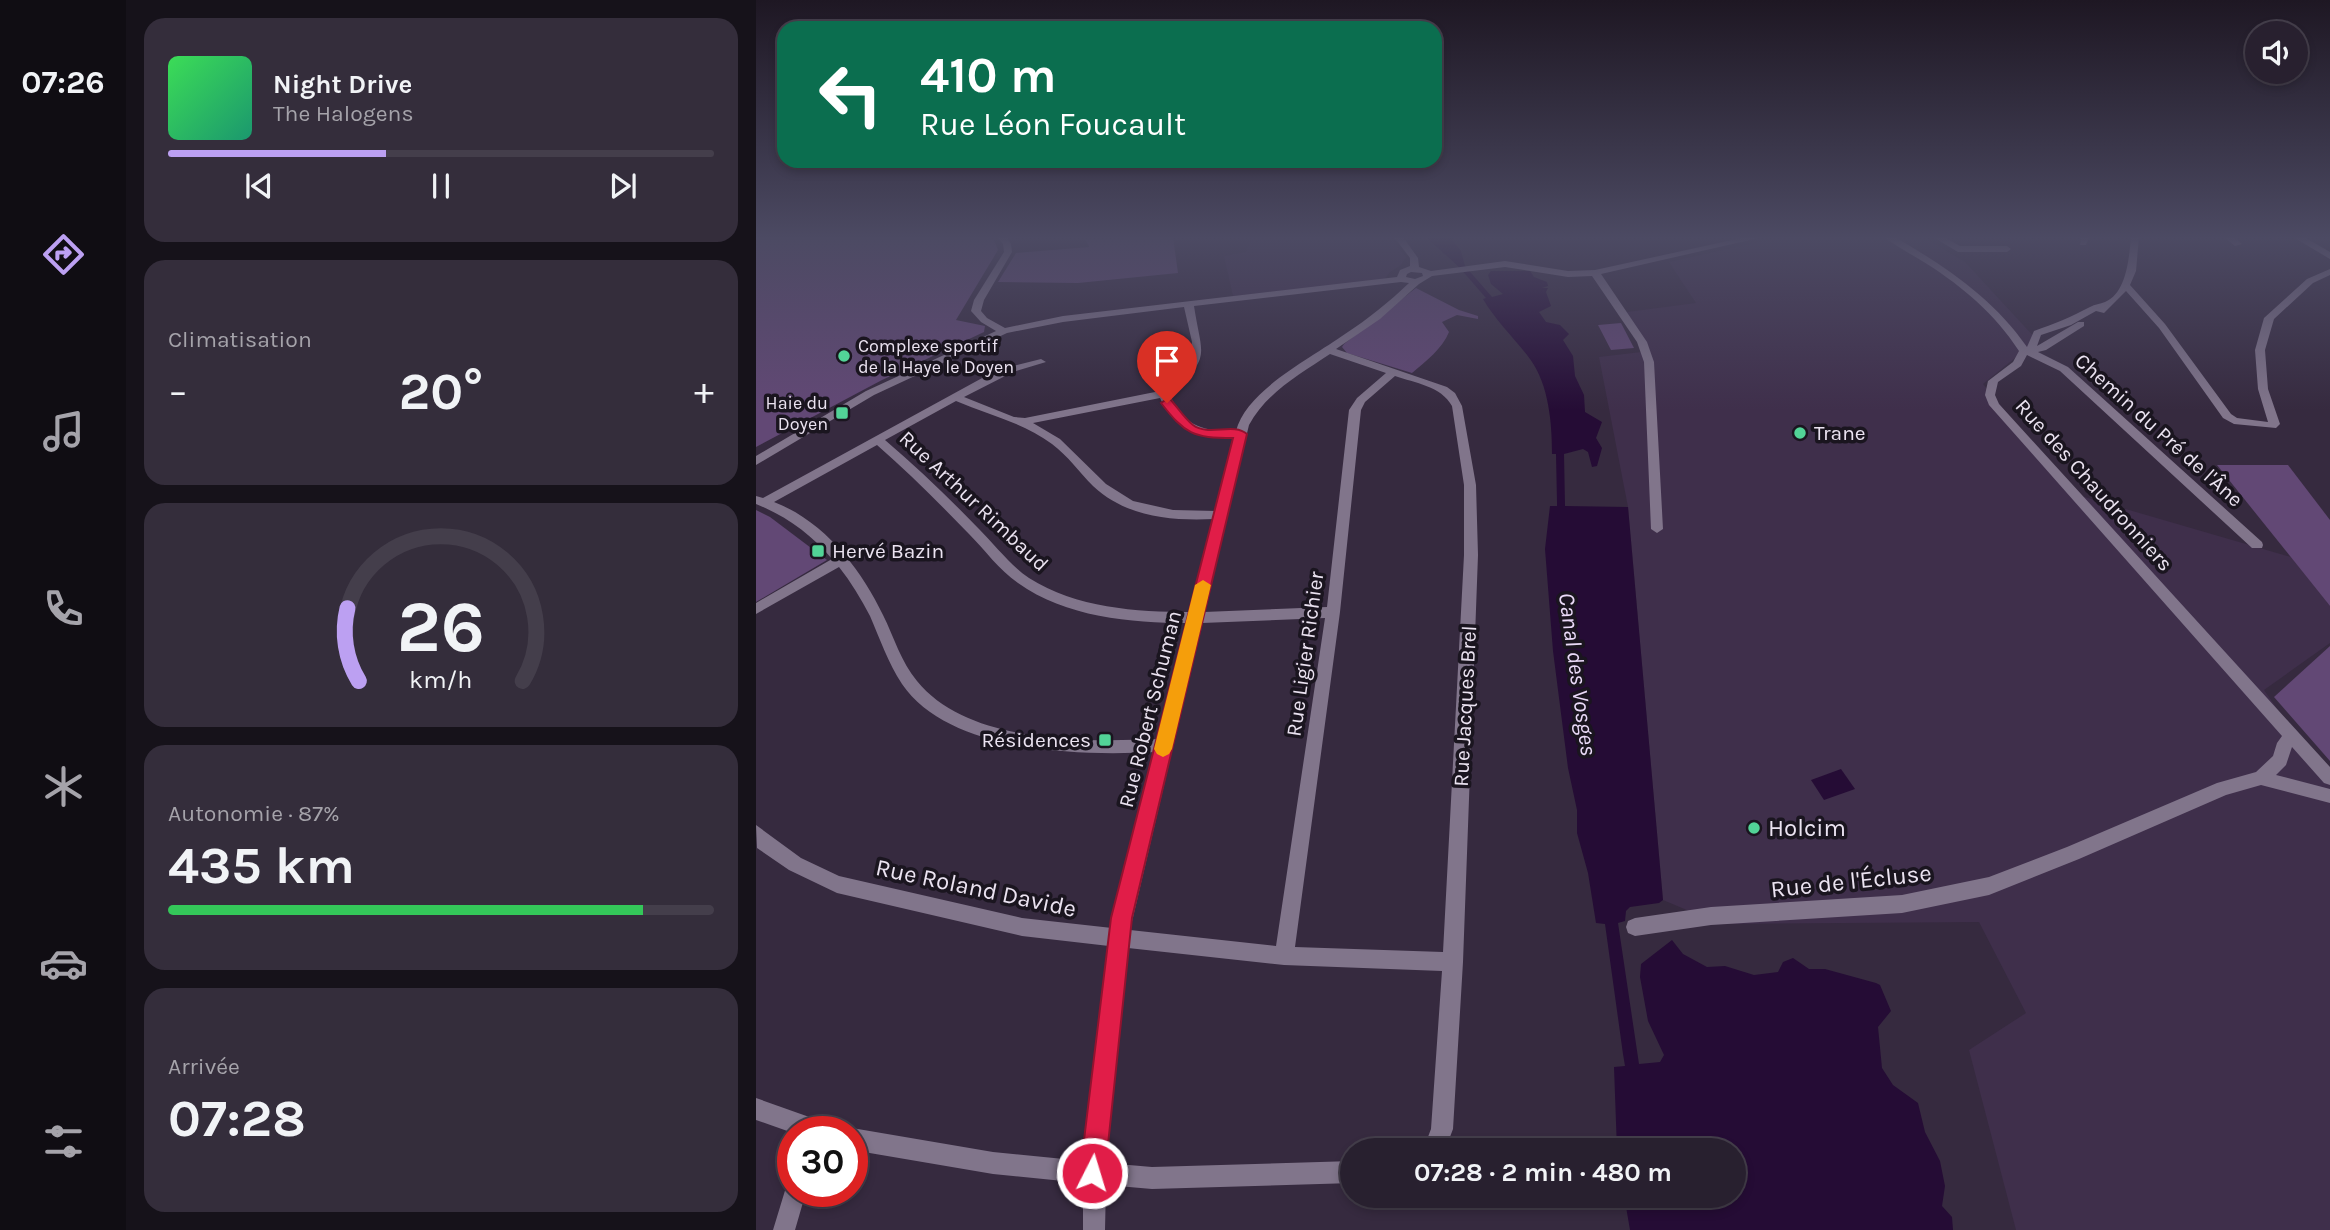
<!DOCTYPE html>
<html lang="fr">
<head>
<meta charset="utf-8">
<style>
	:root { --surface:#28202f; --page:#342d3b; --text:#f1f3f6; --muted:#a5a3aa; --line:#443e4b; --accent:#bca0f2 }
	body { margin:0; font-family:Karla,sans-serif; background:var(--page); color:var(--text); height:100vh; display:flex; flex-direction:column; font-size:26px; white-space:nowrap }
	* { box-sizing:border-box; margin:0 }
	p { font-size:23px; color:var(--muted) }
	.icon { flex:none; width:38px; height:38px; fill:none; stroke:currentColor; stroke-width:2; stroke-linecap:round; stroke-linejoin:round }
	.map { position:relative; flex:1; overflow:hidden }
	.details { display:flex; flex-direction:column; gap:18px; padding:18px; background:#16121a; width:630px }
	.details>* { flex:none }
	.top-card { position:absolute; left:21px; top:21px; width:665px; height:147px; border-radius:21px; box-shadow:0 4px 10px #0003,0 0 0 2px var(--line); background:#0b6e4f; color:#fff; overflow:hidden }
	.controls { position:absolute; left:1489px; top:21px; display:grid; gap:14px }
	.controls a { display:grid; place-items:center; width:63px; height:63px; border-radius:50%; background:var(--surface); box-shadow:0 4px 10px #0003,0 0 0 2px var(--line); font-size:35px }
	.speed { position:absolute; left:21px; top:1116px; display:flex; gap:14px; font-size:35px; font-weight:700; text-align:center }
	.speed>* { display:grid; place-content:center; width:91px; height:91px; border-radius:50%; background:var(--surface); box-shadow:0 4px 10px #0003,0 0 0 2px var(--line); line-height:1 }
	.speed .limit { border:10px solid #d22; background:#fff; color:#111 }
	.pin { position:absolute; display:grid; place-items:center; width:60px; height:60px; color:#fff; margin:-72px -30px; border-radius:50% 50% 50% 0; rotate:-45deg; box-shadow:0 0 7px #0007 }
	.pin .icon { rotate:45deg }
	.me { position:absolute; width:77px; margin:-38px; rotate:5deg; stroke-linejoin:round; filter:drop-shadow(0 0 5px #0008) }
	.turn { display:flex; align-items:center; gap:24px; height:147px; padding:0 28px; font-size:32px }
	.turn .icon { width:91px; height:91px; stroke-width:2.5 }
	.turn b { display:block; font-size:49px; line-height:60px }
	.big { font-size:52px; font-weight:700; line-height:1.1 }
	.details .widget { flex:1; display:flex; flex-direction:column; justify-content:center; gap:10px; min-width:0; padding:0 24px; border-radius:21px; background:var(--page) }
	.details .dial { align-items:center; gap:0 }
	.dial svg { height:182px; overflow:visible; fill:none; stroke:var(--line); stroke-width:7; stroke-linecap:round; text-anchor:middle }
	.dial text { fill:var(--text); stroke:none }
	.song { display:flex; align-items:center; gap:21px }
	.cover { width:84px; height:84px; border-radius:10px; background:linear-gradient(135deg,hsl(130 70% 55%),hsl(160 70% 35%)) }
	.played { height:7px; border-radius:4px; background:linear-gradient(90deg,var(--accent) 40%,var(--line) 40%) }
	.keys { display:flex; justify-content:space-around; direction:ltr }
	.heat { display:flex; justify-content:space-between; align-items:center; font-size:38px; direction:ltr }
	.charge { height:10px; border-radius:5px; background:linear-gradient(90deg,#34c759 87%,var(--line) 0) }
	.trip { position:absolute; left:584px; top:1138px; width:406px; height:70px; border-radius:35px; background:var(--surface); box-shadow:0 4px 10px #0003,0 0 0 2px var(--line); font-weight:700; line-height:70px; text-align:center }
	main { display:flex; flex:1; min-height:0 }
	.menu { display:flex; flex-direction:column; width:126px; justify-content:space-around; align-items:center; background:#100d13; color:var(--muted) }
	.menu .icon { width:49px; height:49px }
	.menu .active { color:var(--accent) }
	.menu b { font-size:32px; color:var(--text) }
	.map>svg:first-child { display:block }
</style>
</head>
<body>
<main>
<nav class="menu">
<b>07:26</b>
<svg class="icon active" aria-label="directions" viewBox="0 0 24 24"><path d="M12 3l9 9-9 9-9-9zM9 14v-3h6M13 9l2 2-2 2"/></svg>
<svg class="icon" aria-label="music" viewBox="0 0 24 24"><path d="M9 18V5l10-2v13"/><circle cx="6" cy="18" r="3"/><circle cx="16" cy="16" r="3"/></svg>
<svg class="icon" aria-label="phone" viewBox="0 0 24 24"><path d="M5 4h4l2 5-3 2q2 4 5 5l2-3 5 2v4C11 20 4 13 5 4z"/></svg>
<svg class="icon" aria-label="climate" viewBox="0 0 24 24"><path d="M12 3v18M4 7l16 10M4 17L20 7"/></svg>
<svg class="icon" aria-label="car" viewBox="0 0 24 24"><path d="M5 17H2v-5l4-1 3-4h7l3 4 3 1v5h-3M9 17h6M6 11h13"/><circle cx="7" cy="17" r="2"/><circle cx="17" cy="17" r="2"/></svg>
<svg class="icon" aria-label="filters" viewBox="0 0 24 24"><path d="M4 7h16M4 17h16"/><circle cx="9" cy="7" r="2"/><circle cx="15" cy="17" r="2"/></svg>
</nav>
<section class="details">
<div class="widget">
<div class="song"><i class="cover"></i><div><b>Night Drive</b><p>The Halogens</p></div></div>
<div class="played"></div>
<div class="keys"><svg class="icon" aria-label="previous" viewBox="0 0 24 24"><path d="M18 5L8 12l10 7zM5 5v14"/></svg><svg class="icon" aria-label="pause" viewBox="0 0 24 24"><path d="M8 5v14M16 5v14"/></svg><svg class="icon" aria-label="next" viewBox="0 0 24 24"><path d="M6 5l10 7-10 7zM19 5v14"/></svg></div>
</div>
<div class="widget"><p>Climatisation</p>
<div class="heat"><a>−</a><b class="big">20°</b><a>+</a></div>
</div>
<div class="widget dial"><svg viewBox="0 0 100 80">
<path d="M14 69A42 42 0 1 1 86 69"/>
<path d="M14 69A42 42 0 0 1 9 37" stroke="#bca0f2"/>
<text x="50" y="56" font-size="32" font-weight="700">26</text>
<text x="50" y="72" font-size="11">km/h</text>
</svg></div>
<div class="widget"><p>Autonomie · 87%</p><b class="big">435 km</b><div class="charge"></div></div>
<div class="widget"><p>Arrivée</p><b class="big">07:28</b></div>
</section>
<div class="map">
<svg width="1574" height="1230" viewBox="0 0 1574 1230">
	<rect width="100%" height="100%" fill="#362a3f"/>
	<!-- built -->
	<g fill="#3f2f4b">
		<polygon points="497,237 634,237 650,257 645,265 634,272 628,280 477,296 468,256 490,252"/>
		<polygon points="1026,237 1167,237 1209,262 1281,340 1227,384 1318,494 1535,557 1574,606 1574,643 1508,690 1574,784 1574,1230 1260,1230 1213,1050 1270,1013 1223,922 964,924 907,900 872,507 843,357 885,352 871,312 940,303 913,262"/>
	</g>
	<!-- green -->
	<g fill="#624875">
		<polygon points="0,237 233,237 238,240 242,250 200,320 229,326 228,332 126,380 0,447"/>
		<polygon points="417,237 422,273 322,283 242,282 260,253 333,247 330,240"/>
		<path d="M660 288 703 310 722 316V319L701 315 686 322 693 332C686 349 670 361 656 373L591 353 586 347 588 344Z"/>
		<polygon points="865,323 878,348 855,350 842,325"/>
		<polygon points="1461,465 1532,465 1574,520 1574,606"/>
		<polygon points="0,510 14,517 71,560 0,602"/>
		<polygon points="1574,646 1574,761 1518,697"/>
	</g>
	<!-- water -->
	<g fill="#250c35">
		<path d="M670 237H694L705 251 709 266 736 297 747 294 735 284 732 275 735 271H774L778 277 791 282 792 286 786 288H792L790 292 795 306 783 312 790 322 804 325 813 334 807 340 817 356 819 376 828 395 829 412 846 422 840 438 846 448 841 466 836 467 832 452 827 449 808 454 809 506 872 507 907 900 903 903 874 907 870 911 869 921 862 923 883 1064 904 1062 908 1055 892 1021 884 977 885 964 916 940 927 954 951 967 969 966 998 975 1022 972 1027 962 1037 958 1053 969H1069L1120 983 1124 985 1135 1011 1122 1027 1126 1068 1137 1085 1162 1103 1169 1132 1184 1161 1189 1186 1186 1206 1196 1217 1197 1230H874L868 1195H978V1150H861L858 1067 869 1066 867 1054 849 924 840 923 832 873 821 833V810L812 768 797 651 789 549 794 506H801V502L800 454H796C796 423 793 385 774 359 759 339 740 321 727 299L730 298 703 267Z"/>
		<polygon points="1085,769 1099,789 1068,800 1055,780"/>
	</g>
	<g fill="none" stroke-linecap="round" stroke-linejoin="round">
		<!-- street -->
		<g fill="#81758b" fill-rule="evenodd">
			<path d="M242 237H251L255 244 256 252 228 300 225 311 231 318 249 328 307 316 641 277 644 270 654 266V258L638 237H647L662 258 663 267 675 271 749 261 812 271 839 270 990 237H1007L845 274 891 342 898 362 907 529 901 533 895 529 888 362 881 342 836 276 812 277 749 267 676 276 663 284 624 319 580 349 691 387 699 393 706 406 720 485 722 555 707 962 697 1129 689 1150H667L675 1129 686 971 528 965 372 948 350 1142V1163L396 1167 597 1161V1183L396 1189 350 1185 349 1230H327V1183L237 1174 96 1150V1132H88L96 1128 237 1152 328 1161V1142L353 946 266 936 81 893 33 870 1 848 0 825 45 858 83 876 266 918 356 928 399 752C323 756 193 753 146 684 132 663 124 639 114 616 105 599 95 582 83 567L0 614V603L76 559C55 534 30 516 0 504V496L7 498 228 377 249 368 285 359 290 362 257 372 208 397 258 417 269 418 404 391 426 371 434 360 436 342 428 307 307 322 251 333 118 395 0 465V456L110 391 240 331 225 322 215 311 218 300 248 252 247 244ZM655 272 666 273 667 276 659 279 650 277 651 274ZM645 282 653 283C633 302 612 319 589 334 557 357 490 390 480 431 447 432 428 426 414 395 456 355 446 358 438 306ZM574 354 630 373 601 398 593 410 571 607 448 612 493 425C510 393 544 374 574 354ZM639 376C659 383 685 386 696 406L708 485V555L687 952 539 947 584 612 605 410 609 402ZM404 398C418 429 445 439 478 438L460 511 417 510 377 501 350 484 304 439 277 423ZM200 401C233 415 268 423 296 444 312 456 323 472 337 486 370 517 415 521 458 519L434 612C380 612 320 608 273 578 254 565 239 545 223 529 193 498 162 468 129 440ZM121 445C153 473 183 503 213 534 229 550 243 570 262 583 309 617 375 623 431 623L402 739C329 742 212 744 161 681 145 662 138 637 127 615 105 569 68 521 18 502ZM569 618 520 946 374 930 446 623Z"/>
			<path d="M1128 237H1139C1190 267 1237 298 1271 347L1278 331C1298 324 1315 317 1334 307 1339 304 1344 304 1349 302 1371 293 1373 257 1375 237H1383L1380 271 1374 285 1409 324 1475 414 1481 418 1512 422 1502 389 1499 350 1508 318 1551 279 1574 269V275L1557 283 1518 319 1509 350 1512 389 1524 424 1520 428 1478 424 1467 418 1403 328 1370 291 1348 313 1340 311 1315 325 1285 335 1281 346 1322 322H1328V326L1290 350 1282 352 1312 367 1506 542 1507 545 1506 548H1496L1304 371 1271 355 1265 366 1242 382 1239 395 1243 404 1574 767V785L1568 783 1536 747 1530 765 1520 775 1574 789V803L1505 785 1470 795 1323 859 1233 895 1146 913 955 925 879 936 872 933 870 927 872 921 879 918 955 907 1146 895 1233 877 1311 847 1461 783 1500 772 1517 756 1521 743 1526 736 1233 405 1229 395 1232 381 1257 362 1263 351C1239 314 1207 287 1171 264 1157 255 1141 247 1128 237Z"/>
			<polygon points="1177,237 1188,237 1204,246 1251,246 1255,249 1251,252 1202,252"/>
			<polygon points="1325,237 1333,237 1330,245 1324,245"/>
			<polygon points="1468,237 1478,237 1486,244 1479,246"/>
			<polygon points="1537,237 1548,237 1574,252 1574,259"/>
			<polygon points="0,1098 73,1124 76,1132 37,1133 0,1120"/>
			<polygon points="37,1182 37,1192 50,1192 39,1230 17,1230 31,1184"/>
		</g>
	</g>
	<!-- sky -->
	<linearGradient id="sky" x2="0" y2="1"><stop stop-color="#1e1723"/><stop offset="0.58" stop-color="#4c4a63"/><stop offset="1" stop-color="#4c4a63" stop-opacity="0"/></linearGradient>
	<rect width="1574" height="410" fill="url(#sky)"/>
	<!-- route -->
	<path fill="#e11d48" stroke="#92132f" stroke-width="2" d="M411 399 415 400C422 408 429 419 437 425 453 437 477 422 491 434L376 918 349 1173 345 1182 336 1186 327 1182 324 1173 355 918 477 438C437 438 429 434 405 403Z"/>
	<!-- slow -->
	<polygon fill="#f59e0b" points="447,580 455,585 416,749 413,754 407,757 401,754 398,749 439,585"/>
	<!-- markers -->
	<g fill="#52d397" stroke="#1a151f" stroke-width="2.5">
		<circle cx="88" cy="356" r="7"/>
		<rect x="79" y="406" width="14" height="14" rx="3.5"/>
		<circle cx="1044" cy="433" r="7"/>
		<rect x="55" y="544" width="14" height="14" rx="3.5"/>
		<rect x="342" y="733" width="14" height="14" rx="3.5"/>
		<circle cx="998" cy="828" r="7"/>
	</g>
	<g text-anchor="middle" stroke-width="7" stroke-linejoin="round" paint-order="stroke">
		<!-- far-poi labels -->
		<g font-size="18" fill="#ebe3f1" stroke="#1a151f" text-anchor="start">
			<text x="102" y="352">Complexe sportif<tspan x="102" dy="21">de la Haye le Doyen</tspan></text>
			<text x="72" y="409" text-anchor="end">Haie du<tspan x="72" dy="21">Doyen</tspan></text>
		</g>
		<!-- street labels -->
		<g font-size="21" fill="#ebe3f1" stroke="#1a151f">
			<text transform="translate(1403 430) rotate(42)" y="7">Chemin du Pré de l'Âne</text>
			<text transform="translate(1338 485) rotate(48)" y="7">Rue des Chaudronniers</text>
			<text transform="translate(218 501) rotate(43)" y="7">Rue Arthur Rimbaud</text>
			<text transform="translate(549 654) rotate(-82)" y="7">Rue Ligier Richier</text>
			<text transform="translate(709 706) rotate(-87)" y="7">Rue Jacques Brel</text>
			<text transform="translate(394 709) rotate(-76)" y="7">Rue Robert Schuman</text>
		</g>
		<!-- poi labels -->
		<g font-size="21" fill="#ebe3f1" stroke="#1a151f" text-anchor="start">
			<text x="1058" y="440">Trane</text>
			<text x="76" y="558">Hervé Bazin</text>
			<text x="335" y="747" text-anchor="end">Résidences</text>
		</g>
		<!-- water labels -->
		<g font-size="23" font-style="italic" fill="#eadaf8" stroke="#1a151f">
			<text transform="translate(822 674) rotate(82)" y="8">Canal des Vosges</text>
		</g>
		<!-- near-poi labels -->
		<g font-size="24" fill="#ebe3f1" stroke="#1a151f" text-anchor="start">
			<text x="1012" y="836">Holcim</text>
		</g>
		<!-- near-street labels -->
		<g font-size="24" fill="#ebe3f1" stroke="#1a151f">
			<text transform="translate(1095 881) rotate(-6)" y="8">Rue de l'Écluse</text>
			<text transform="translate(220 888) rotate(12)" y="8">Rue Roland Davide</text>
		</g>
	</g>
</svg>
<div class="controls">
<a><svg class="icon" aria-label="sound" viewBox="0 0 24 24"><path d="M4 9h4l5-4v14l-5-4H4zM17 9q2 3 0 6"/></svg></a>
</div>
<div class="speed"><div class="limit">30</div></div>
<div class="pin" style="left:411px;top:403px;background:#d93025"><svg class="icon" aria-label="arrive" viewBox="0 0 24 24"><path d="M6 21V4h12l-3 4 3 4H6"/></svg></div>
<svg class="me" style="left:336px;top:1173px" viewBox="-20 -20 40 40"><circle r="17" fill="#e11d48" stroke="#fff" stroke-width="3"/><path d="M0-11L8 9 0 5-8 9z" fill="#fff"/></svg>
<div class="trip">07:28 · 2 min · 480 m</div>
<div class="top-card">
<div class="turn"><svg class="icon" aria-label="left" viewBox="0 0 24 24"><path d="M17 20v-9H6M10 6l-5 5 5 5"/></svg><div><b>410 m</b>Rue Léon Foucault</div></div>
</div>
</div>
</main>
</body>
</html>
